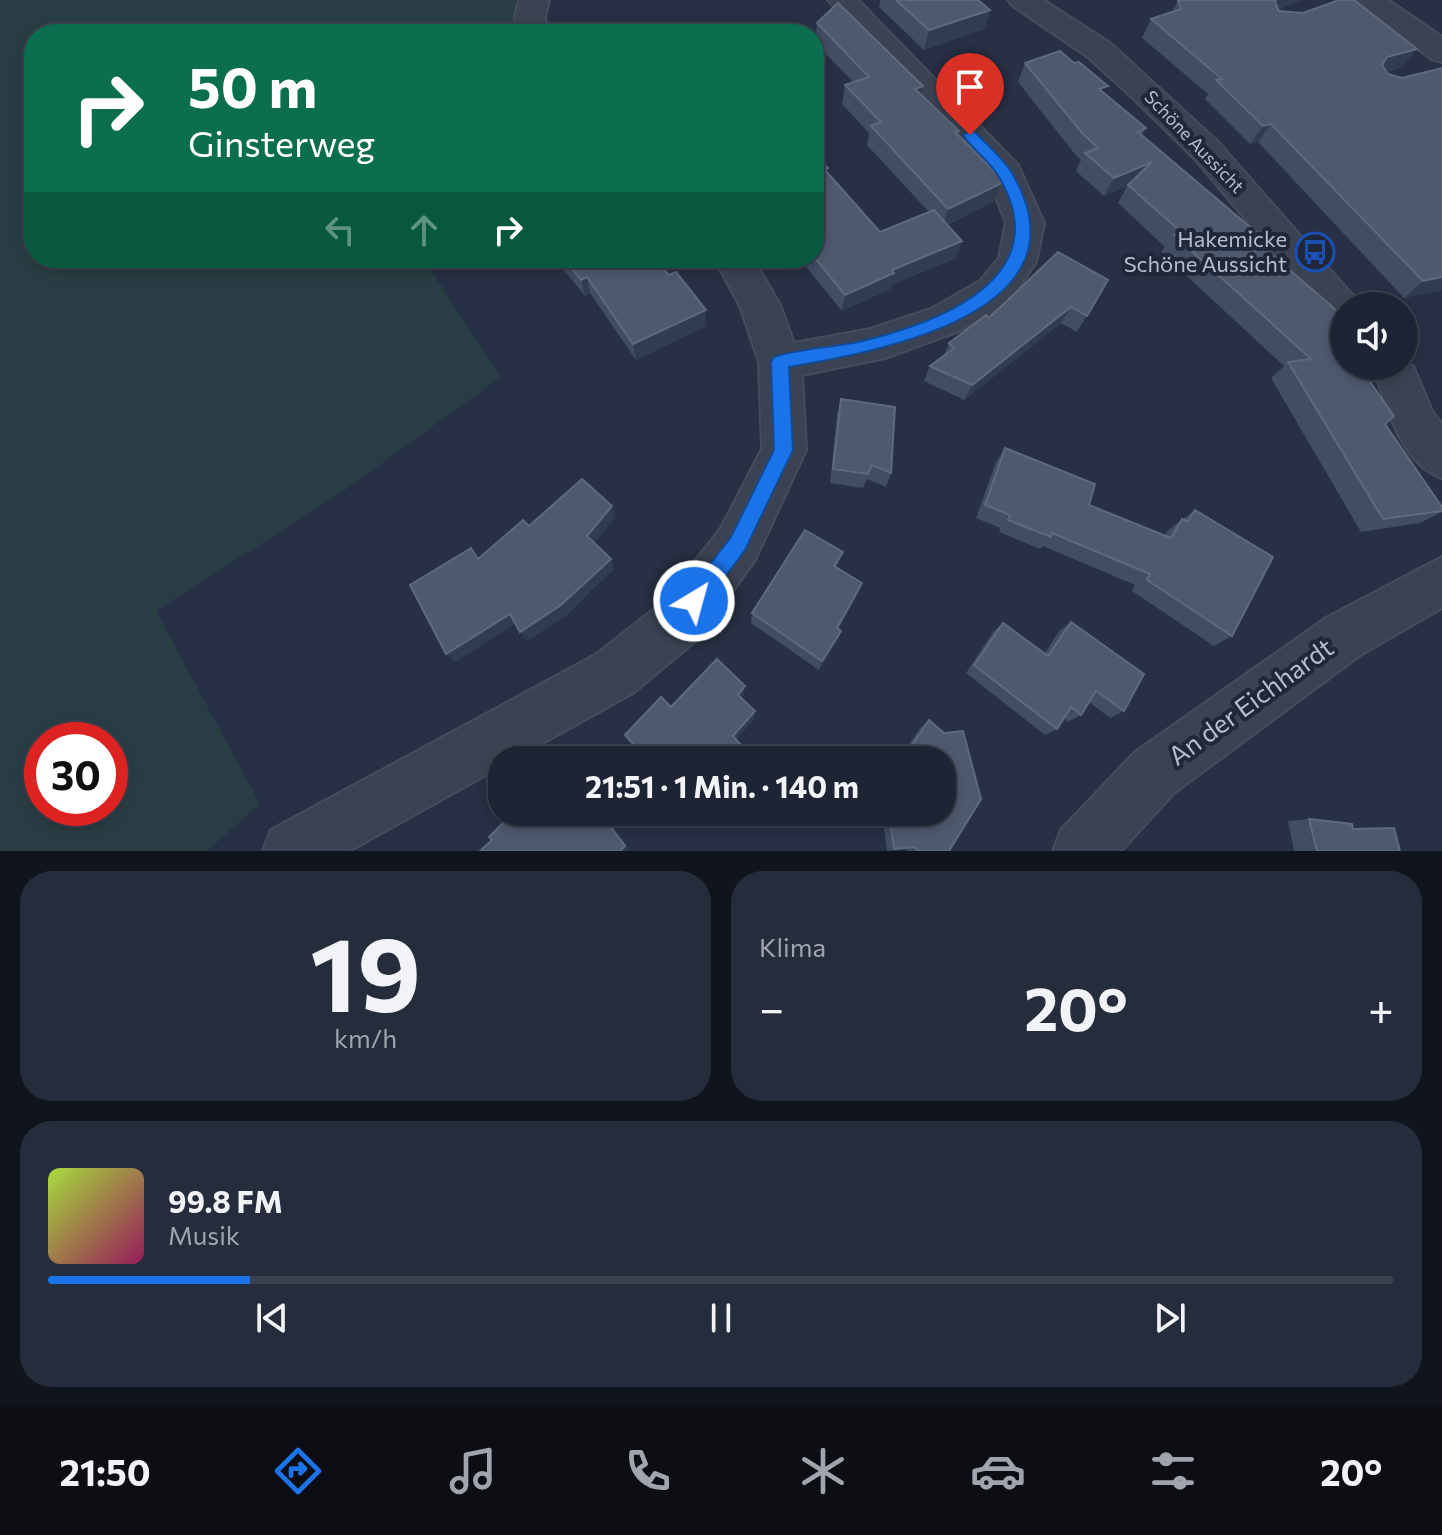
<!DOCTYPE html>
<html lang="de">
<head>
<meta charset="utf-8">
<style>
	:root { --surface:#1d2433; --page:#252c3b; --text:#f1f3f6; --muted:#a0a4ac; --line:#3b414e; --accent:#1a73e8 }
	body { margin:0; font-family:Commissioner,sans-serif; background:var(--page); color:var(--text); height:100vh; display:flex; flex-direction:column; font-size:30px; white-space:nowrap }
	* { box-sizing:border-box; margin:0 }
	p { font-size:26px; color:var(--muted) }
	.icon { flex:none; width:44px; height:44px; fill:none; stroke:currentColor; stroke-width:2; stroke-linecap:round; stroke-linejoin:round }
	.map { position:relative; height:851px; overflow:hidden }
	.side { display:flex; flex-direction:column; gap:20px; padding:20px; background:#10141c; flex:1 }
	.side>* { flex:none }
	.top-card { position:absolute; left:24px; top:24px; width:800px; height:244px; border-radius:32px; box-shadow:0 4px 12px #0003,0 0 0 2px var(--line); background:#0b6e4f; color:#fff; overflow:hidden }
	.controls { position:absolute; left:1330px; top:292px; display:grid; gap:16px }
	.controls a { display:grid; place-items:center; width:88px; height:88px; border-radius:50%; background:var(--surface); box-shadow:0 4px 12px #0003,0 0 0 2px var(--line); font-size:40px }
	.speed { position:absolute; left:24px; top:722px; display:flex; gap:16px; font-size:40px; font-weight:700; text-align:center }
	.speed>* { display:grid; place-content:center; width:104px; height:104px; border-radius:50%; background:var(--surface); box-shadow:0 4px 12px #0003,0 0 0 2px var(--line); line-height:1 }
	.speed .limit { border:12px solid #d22; background:#fff; color:#111 }
	.pin { position:absolute; display:grid; place-items:center; width:68px; height:68px; color:#fff; margin:-82px -34px; border-radius:50% 50% 50% 0; rotate:-45deg; box-shadow:0 0 8px #0007 }
	.pin .icon { rotate:45deg }
	.me { position:absolute; width:88px; margin:-44px; rotate:37deg; stroke-linejoin:round; filter:drop-shadow(0 0 6px #0008) }
	.turn { display:flex; align-items:center; gap:28px; height:168px; padding:0 32px; font-size:36px }
	.turn .icon { width:104px; height:104px; stroke-width:2.5 }
	.turn b { display:block; font-size:56px; line-height:68px }
	.lanes { display:flex; align-items:center; height:76px; padding:0 32px; background:#0003; justify-content:center; gap:40px; direction:ltr }
	.lanes .off { opacity:.35 }
	.big { font-size:60px; font-weight:700; line-height:1.1 }
	.side .card { flex:1; display:flex; flex-direction:column; justify-content:center; gap:12px; min-width:0; padding:0 28px; border-radius:32px; background:var(--page) }
	.side .dial { align-items:center; gap:0 }
	.dial b { font-size:104px; line-height:1 }
	.song { display:flex; align-items:center; gap:24px }
	.cover { width:96px; height:96px; border-radius:12px; background:linear-gradient(135deg,hsl(80 70% 55%),hsl(330 70% 35%)) }
	.played { height:8px; border-radius:4px; background:linear-gradient(90deg,var(--accent) 15%,var(--line) 15%) }
	.keys { display:flex; justify-content:space-around; direction:ltr }
	.heat { display:flex; justify-content:space-between; align-items:center; font-size:44px; direction:ltr }
	.side .tiles { flex:1; display:grid; gap:20px; grid-template-columns:1fr 1fr }
	.card:last-child { grid-column:span 2 }
	.trip { position:absolute; left:488px; top:746px; width:468px; height:80px; border-radius:32px; background:var(--surface); box-shadow:0 4px 12px #0003,0 0 0 2px var(--line); font-weight:700; line-height:80px; text-align:center }
	.tab-bar { display:flex; height:128px; justify-content:space-around; align-items:center; background:#0c0e14; color:var(--muted) }
	.tab-bar .icon { width:56px; height:56px }
	.tab-bar .on { color:var(--accent) }
	.tab-bar b { font-size:36px; color:var(--text) }
	.map>svg:first-child { display:block }
</style>
</head>
<body>
<div class="map">
<svg width="1442" height="851" viewBox="0 0 1442 851">
	<rect width="100%" height="100%" fill="#273044"/>
	<!-- green -->
	<path fill="#293e44" fill-rule="evenodd" d="M0 0H516L526 34H34V258H423L501 377 345 490 156 611 260 804 207 851H0ZM42 740H110V808H42Z"/>
	<g fill="none" stroke-linecap="round" stroke-linejoin="round">
		<!-- street casing -->
		<g stroke="#454c5c" stroke-width="4">
			<g id="street">
				<polygon points="519,0 549,0 545,17 548,34 518,34 515,17"/>
				<polygon points="828,0 858,0 1018,165 1044,223 1036,262 1008,303 959,331 885,358 802,375 806,450 755,560 698,639 633,693 512,760 502,760 502,766 349,851 263,851 271,830 595,655 662,603 721,528 762,449 759,362 740,306 714,258 753,258 780,305 794,343 870,329 931,309 980,281 999,258 1006,223 989,179"/>
				<polygon points="1008,0 1043,0 1110,43 1219,143 1362,306 1344,306 1344,325 1330,320 1195,159 1134,99 1088,57 1013,6"/>
				<polygon points="1354,0 1388,0 1442,37 1442,62 1431,59"/>
				<path d="M1404 363 1413 366 1432 411 1442 424V478C1403 464 1389 414 1377 378L1383 366H1404Z"/>
				<polygon points="1442,557 1442,608 1362,654 1174,793 1121,851 1053,851 1061,830 1134,753 1326,618"/>
			</g>
		</g>
		<!-- street -->
		<use href="#street" fill="#3b4353" fill-rule="evenodd"/>
	</g>
	<!-- wall -->
	<g fill="#424d62">
		<polygon points="880,0 978,0 990,10 984,29 924,50 879,7"/>
		<polygon points="1178,1 1279,9 1279,11 1417,49 1402,67 1386,72 1388,74 1402,78 1442,68 1442,290 1404,298 1258,142 1250,144 1205,99 1208,94 1142,38 1151,19 1172,12"/>
		<polygon points="817,23 921,95 958,135 994,201 947,225 962,241 956,258 891,285 890,289 842,311 799,258 814,258 814,153 827,172 880,232 929,212 867,145 869,133 842,104 845,85 853,82 815,43"/>
		<polygon points="1025,63 1074,63 1104,93 1146,128 1142,135 1265,249 1344,366 1442,507 1442,512 1420,523 1361,532 1271,378 1284,366 1161,252 1165,247 1118,203 1127,186 1104,196 1076,171 1081,160 1074,153 1018,82"/>
		<polygon points="554,258 654,258 669,275 706,310 706,326 636,360 590,293 585,296"/>
		<polygon points="1108,280 1077,332 1061,323 964,400 924,381 930,366 944,355 949,343 989,318"/>
		<polygon points="841,399 891,473 886,487 867,479 863,488 830,483 837,415"/>
		<polygon points="1005,448 1089,505 1165,535 1167,531 1195,510 1232,636 1214,646 1132,591 1135,585 1043,546 1040,549 999,532 1000,528 976,518 996,462"/>
		<polygon points="843,552 836,568 857,595 838,629 841,631 837,641 819,670 751,623 752,613"/>
		<polygon points="1071,622 1124,711 1110,718 1089,702 1081,715 1068,722 1064,718 1057,729 1045,735 966,673 993,632 1003,623 1045,653 1059,631"/>
		<polygon points="744,694 741,698 754,719 736,739 741,751 733,760 647,760 628,741 625,735 671,707"/>
		<polygon points="929,720 944,733 963,731 981,799 949,851 908,851 906,849 887,851 882,812 942,812 942,760 898,760 921,727"/>
		<polygon points="1309,819 1353,829 1400,851 1294,851 1288,821"/>
	</g>
	<!-- shaded-wall -->
	<g fill="#323c51">
		<polygon points="1276,0 1304,0 1269,13"/>
		<polygon points="990,10 984,29 924,50 929,30"/>
		<polygon points="1417,49 1402,67 1373,75 1387,57"/>
		<polygon points="923,86 919,105 915,89"/>
		<polygon points="1271,124 1258,142 1250,144 1263,126"/>
		<polygon points="1152,162 1141,181 1104,196 1114,178"/>
		<polygon points="1002,183 994,201 942,227 948,209"/>
		<polygon points="962,241 956,258 891,285 890,289 842,311 845,295 892,270"/>
		<polygon points="587,277 590,293 585,296 581,280"/>
		<polygon points="1442,277 1442,290 1404,298 1423,281"/>
		<polygon points="1071,307 1061,323 964,400 972,385"/>
		<polygon points="706,310 706,326 636,360 633,344"/>
		<polygon points="612,506 615,518 591,547 587,536"/>
		<polygon points="611,559 614,569 567,615 527,641 520,632"/>
		<polygon points="862,583 857,595 832,638 837,628"/>
		<polygon points="510,614 517,623 455,662 446,654"/>
		<polygon points="841,631 837,641 819,670 822,661"/>
		<polygon points="745,686 744,694 737,702 738,695"/>
		<polygon points="755,711 754,719 732,743 733,736"/>
		<polygon points="741,745 741,751 733,760 729,760"/>
		<polygon points="599,812 602,812 630,849 628,851 620,851"/>
	</g>
	<!-- building -->
	<g fill="#4f596e" stroke="#5f697c" stroke-width="2">
		<polygon points="896,0 978,0 990,10 929,30"/>
		<polygon points="1180,0 1276,0 1275,2 1279,11 1303,13 1339,0 1354,0 1417,49 1387,57 1382,65 1388,74 1402,78 1442,68 1442,277 1423,281 1271,124 1263,126 1216,80 1222,79 1151,19 1181,9 1178,1"/>
		<polygon points="838,3 923,86 915,89 959,131 955,132 999,176 1002,183 948,209 871,126 881,122 845,85 869,77 817,23"/>
		<polygon points="670,24 679,34 637,34"/>
		<polygon points="1060,51 1074,63 1079,62 1108,86 1099,89 1146,128 1138,132 1270,244 1263,247 1336,310 1344,322 1344,366 1359,366 1394,416 1385,424 1442,507 1442,511 1383,519 1288,362 1311,359 1174,235 1180,231 1128,185 1152,162 1114,178 1085,153 1098,148 1083,134 1025,63"/>
		<polygon points="814,153 828,168 825,170 880,232 934,210 962,241 892,270 894,273 845,295 814,257"/>
		<polygon points="1058,252 1108,280 1087,316 1071,307 972,385 930,366 954,348 949,343 986,315 989,318"/>
		<polygon points="563,258 654,258 669,275 676,272 706,310 633,344 587,277 581,280"/>
		<polygon points="841,399 895,407 891,473 872,465 868,474 833,469"/>
		<polygon points="1005,448 1095,484 1089,505 1171,538 1182,519 1188,521 1195,510 1273,557 1232,636 1147,580 1150,574 1052,533 1051,537 1008,520 1010,515 985,505"/>
		<polygon points="582,479 612,506 587,536 611,559 561,605 520,632 510,614 446,654 410,585 471,548 478,559 523,520 529,526"/>
		<polygon points="805,530 843,552 834,566 862,583 837,628 841,631 822,661 752,613"/>
		<polygon points="1071,622 1144,674 1124,711 1096,691 1081,715 1071,707 1057,729 974,665 1003,623 1048,656"/>
		<polygon points="717,659 745,686 738,695 755,711 733,736 741,745 729,760 649,760 625,735 661,697 671,707"/>
		<polygon points="929,720 944,733 963,731 981,799 949,851 919,851 914,847 894,849 889,812 942,812 942,760 902,760"/>
		<polygon points="514,812 599,812 625,846 620,851 480,851 492,840 489,837"/>
		<polygon points="1309,819 1352,824 1353,829 1394,828 1400,851 1317,851"/>
	</g>
	<!-- route -->
	<path fill="#1a73e8" stroke="#114b97" stroke-width="2" d="M970 131 975 132C987 145 1003 158 1012 173 1094 312 882 351 789 367L793 450 745 550 701 609 694 611 687 609 684 601 687 594 731 537 774 450 771 362 774 357C805 347 839 348 870 339 948 319 1056 274 999 177 990 161 973 150 963 135Z"/>
	<!-- icons -->
	<defs>
		<g id="bus-ring" transform="scale(2)"><circle r="9.5" fill="#202739" stroke="#1a4fb4" stroke-width="1.5"/><path d="M-5-6H5V4H4V6H2V4H-2V6H-4V4H-5ZM-3.5-4V0h7V-4ZM-3.5 1.2v1.5H-2V1.2ZM2 1.2v1.5H3.5V1.2Z" fill="#1a4fb4"/></g>
	</defs>
	<g fill-rule="evenodd">
		<use href="#bus-ring" x="1315" y="252"/>
	</g>
	<g text-anchor="middle" stroke-width="8" stroke-linejoin="round" paint-order="stroke">
		<!-- far-street labels -->
		<g font-size="18" fill="#b9becd" stroke="#202739">
			<text transform="translate(1194 142) rotate(46)" y="6">Schöne Aussicht</text>
		</g>
		<!-- poi labels -->
		<g font-size="22" fill="#b9becd" stroke="#202739" text-anchor="end">
			<text x="1287" y="247">Hakemicke<tspan x="1287" dy="25">Schöne Aussicht</tspan></text>
		</g>
		<!-- near-street labels -->
		<g font-size="26" fill="#b9becd" stroke="#202739">
			<text transform="translate(1251 702) rotate(-36)" y="9">An der Eichhardt</text>
		</g>
	</g>
</svg>
<div class="controls">
<a><svg class="icon" aria-label="sound" viewBox="0 0 24 24"><path d="M4 9h4l5-4v14l-5-4H4zM17 9q2 3 0 6"/></svg></a>
</div>
<div class="speed"><div class="limit">30</div></div>
<div class="pin" style="left:970px;top:135px;background:#d93025"><svg class="icon" aria-label="arrive" viewBox="0 0 24 24"><path d="M6 21V4h12l-3 4 3 4H6"/></svg></div>
<svg class="me" style="left:694px;top:601px" viewBox="-20 -20 40 40"><circle r="17" fill="#1a73e8" stroke="#fff" stroke-width="3"/><path d="M0-11L8 9 0 5-8 9z" fill="#fff"/></svg>
<div class="trip">21:51 · 1 Min. · 140 m</div>
<div class="top-card">
<div class="turn"><svg class="icon" aria-label="right" viewBox="0 0 24 24"><path d="M7 20v-9h11M14 6l5 5-5 5"/></svg><div><b>50 m</b>Ginsterweg</div></div>
<div class="lanes"><svg class="icon off" aria-label="left" viewBox="0 0 24 24"><path d="M17 20v-9H6M10 6l-5 5 5 5"/></svg><svg class="icon off" aria-label="ahead" viewBox="0 0 24 24"><path d="M12 20V5M6 11l6-6 6 6"/></svg><svg class="icon" aria-label="right" viewBox="0 0 24 24"><path d="M7 20v-9h11M14 6l5 5-5 5"/></svg></div>
</div>
</div>
<section class="side">
<div class="tiles">
<div class="card dial"><b>19</b><p>km/h</p></div>
<div class="card"><p>Klima</p>
<div class="heat"><a>−</a><b class="big">20°</b><a>+</a></div>
</div>
<div class="card">
<div class="song"><i class="cover"></i><div><b>99.8 FM</b><p>Musik</p></div></div>
<div class="played"></div>
<div class="keys"><svg class="icon" aria-label="previous" viewBox="0 0 24 24"><path d="M18 5L8 12l10 7zM5 5v14"/></svg><svg class="icon" aria-label="pause" viewBox="0 0 24 24"><path d="M8 5v14M16 5v14"/></svg><svg class="icon" aria-label="next" viewBox="0 0 24 24"><path d="M6 5l10 7-10 7zM19 5v14"/></svg></div>
</div>
</div>
</section>
<nav class="tab-bar">
<b>21:50</b>
<svg class="icon on" aria-label="directions" viewBox="0 0 24 24"><path d="M12 3l9 9-9 9-9-9zM9 14v-3h6M13 9l2 2-2 2"/></svg>
<svg class="icon" aria-label="music" viewBox="0 0 24 24"><path d="M9 18V5l10-2v13"/><circle cx="6" cy="18" r="3"/><circle cx="16" cy="16" r="3"/></svg>
<svg class="icon" aria-label="phone" viewBox="0 0 24 24"><path d="M5 4h4l2 5-3 2q2 4 5 5l2-3 5 2v4C11 20 4 13 5 4z"/></svg>
<svg class="icon" aria-label="climate" viewBox="0 0 24 24"><path d="M12 3v18M4 7l16 10M4 17L20 7"/></svg>
<svg class="icon" aria-label="car" viewBox="0 0 24 24"><path d="M5 17H2v-5l4-1 3-4h7l3 4 3 1v5h-3M9 17h6M6 11h13"/><circle cx="7" cy="17" r="2"/><circle cx="17" cy="17" r="2"/></svg>
<svg class="icon" aria-label="filters" viewBox="0 0 24 24"><path d="M4 7h16M4 17h16"/><circle cx="9" cy="7" r="2"/><circle cx="15" cy="17" r="2"/></svg>
<b>20°</b>
</nav>
</body>
</html>
